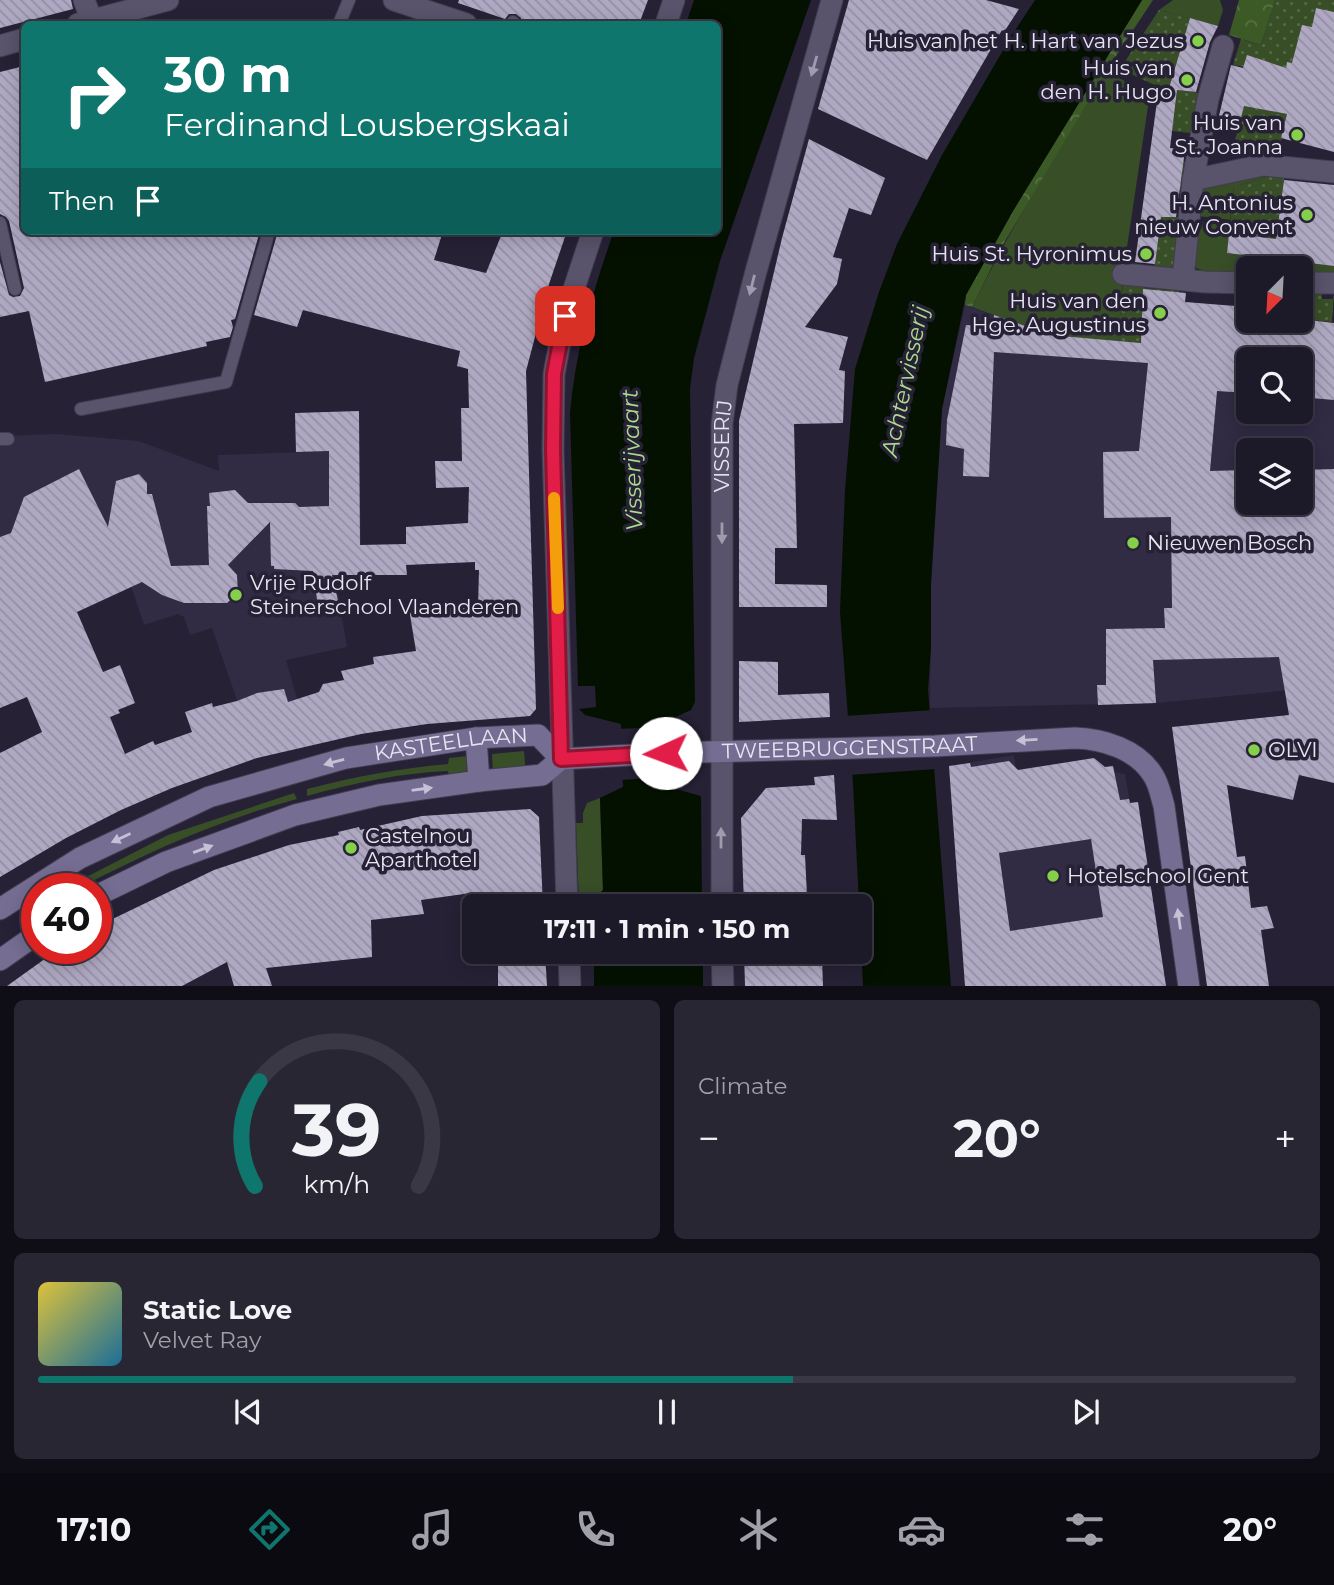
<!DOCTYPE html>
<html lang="en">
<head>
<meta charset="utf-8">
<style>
	:root { --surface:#1c1928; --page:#292634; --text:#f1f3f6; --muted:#a0a0a8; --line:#3a3845; --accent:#0f766e }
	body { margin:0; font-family:Montserrat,sans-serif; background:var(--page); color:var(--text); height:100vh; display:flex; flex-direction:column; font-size:26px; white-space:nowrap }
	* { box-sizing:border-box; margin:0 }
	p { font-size:23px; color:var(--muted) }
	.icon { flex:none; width:38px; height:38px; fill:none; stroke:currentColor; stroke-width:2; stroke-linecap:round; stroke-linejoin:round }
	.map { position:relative; height:986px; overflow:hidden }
	.drawer { display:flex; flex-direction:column; gap:14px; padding:14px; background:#0f0e16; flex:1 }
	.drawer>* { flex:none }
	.top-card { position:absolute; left:21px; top:21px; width:700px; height:214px; border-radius:10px; box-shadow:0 4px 18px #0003,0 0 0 2px var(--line); background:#0f766e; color:#fff; overflow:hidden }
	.needle { width:46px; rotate:204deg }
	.buttons { position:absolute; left:1236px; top:256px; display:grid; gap:14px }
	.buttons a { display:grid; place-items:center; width:77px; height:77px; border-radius:10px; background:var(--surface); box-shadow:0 4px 18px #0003,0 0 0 2px var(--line); font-size:35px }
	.speed { position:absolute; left:21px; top:873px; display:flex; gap:14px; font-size:35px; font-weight:700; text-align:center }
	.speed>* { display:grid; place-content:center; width:91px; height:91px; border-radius:50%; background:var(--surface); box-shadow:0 4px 18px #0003,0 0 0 2px var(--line); line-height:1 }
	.speed .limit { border:10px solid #d22; background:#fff; color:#111 }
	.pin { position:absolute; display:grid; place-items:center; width:60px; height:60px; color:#fff; margin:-30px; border-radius:14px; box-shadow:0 4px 10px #0006 }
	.me { position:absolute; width:77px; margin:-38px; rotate:268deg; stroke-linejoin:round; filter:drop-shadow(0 0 5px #0008) }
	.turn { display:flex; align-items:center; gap:24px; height:147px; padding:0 28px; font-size:32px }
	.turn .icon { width:91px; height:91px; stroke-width:2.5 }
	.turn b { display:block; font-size:49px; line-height:60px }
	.then { display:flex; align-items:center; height:66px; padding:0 28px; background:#0003; gap:14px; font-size:26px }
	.big { font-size:52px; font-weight:700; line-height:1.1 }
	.drawer .tile { flex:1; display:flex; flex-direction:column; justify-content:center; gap:10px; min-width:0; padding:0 24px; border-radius:10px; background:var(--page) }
	.drawer .dial { align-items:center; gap:0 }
	.dial svg { height:182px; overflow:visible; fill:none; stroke:var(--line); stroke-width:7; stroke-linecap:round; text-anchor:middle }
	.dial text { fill:var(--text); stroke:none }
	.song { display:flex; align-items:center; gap:21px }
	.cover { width:84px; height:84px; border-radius:10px; background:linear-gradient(135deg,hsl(50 70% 55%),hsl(200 70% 35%)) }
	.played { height:7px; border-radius:4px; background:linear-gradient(90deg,var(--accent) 60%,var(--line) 60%) }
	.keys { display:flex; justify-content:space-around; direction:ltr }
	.heat { display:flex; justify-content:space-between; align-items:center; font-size:38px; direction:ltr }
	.drawer .tiles { flex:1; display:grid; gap:14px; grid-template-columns:1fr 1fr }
	.tile:last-child { grid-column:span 2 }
	.trip { position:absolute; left:462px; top:894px; width:410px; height:70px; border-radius:10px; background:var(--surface); box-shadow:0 4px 18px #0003,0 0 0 2px var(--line); font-weight:700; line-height:70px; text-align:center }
	.tab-bar { display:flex; height:112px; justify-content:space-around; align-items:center; background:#0b0a10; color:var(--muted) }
	.tab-bar .icon { width:49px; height:49px }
	.tab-bar .active { color:var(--accent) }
	.tab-bar b { font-size:32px; color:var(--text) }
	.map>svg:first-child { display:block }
</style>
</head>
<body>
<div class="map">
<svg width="1334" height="987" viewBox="0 0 1334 987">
	<defs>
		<pattern id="forest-crowns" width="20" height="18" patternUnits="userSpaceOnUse" patternTransform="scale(1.75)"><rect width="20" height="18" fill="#3c5a25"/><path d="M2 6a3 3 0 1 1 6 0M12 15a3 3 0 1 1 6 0" fill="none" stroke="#587245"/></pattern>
		<pattern id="garden-dots" width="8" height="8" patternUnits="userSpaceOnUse" patternTransform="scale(1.75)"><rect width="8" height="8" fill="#374e27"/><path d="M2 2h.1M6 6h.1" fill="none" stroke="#546747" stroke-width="1.8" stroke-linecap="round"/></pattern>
		<pattern id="building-back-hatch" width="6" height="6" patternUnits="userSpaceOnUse" patternTransform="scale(1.75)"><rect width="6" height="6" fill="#aea8c2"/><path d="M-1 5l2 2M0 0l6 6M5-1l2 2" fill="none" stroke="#948fa4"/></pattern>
	</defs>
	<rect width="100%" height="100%" fill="#262135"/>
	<!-- built -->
	<g fill="#312b44" fill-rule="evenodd">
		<path d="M965 305 1048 335 1334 359V686L1156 703 930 708 931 584 942 409ZM1248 359H1300V411H1248ZM1248 450H1300V502H1248Z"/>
		<polygon points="57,434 139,441 219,471 218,455 359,450 361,545 349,545 349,575 335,576 347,647 286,660 310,744 257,758 212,628 190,635 184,617 178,614 144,625 125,568 0,625 0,436"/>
		<polygon points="1014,755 1016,770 1092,759 1100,768 1113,766 1114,772 1125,774 1130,803 1138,802 1160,949 1052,968 1054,986 965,986 949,766"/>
	</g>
	<!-- grass -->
	<g fill="#374e27">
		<polygon points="1173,0 1220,0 1223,10 1218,26 1159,10"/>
		<path d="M1106 72 1150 93 1123 274 1118 341 1048 335 972 307C1012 226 1058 149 1106 72Z"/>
		<polygon points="1285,171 1234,187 1230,220 1198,216 1200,189"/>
		<polygon points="1197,221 1230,225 1227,253 1334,266 1334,276 1300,275 1300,268 1248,268 1248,275 1204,271 1196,268 1195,263"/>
		<polygon points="524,751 526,774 493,777 492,754"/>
		<path d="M468 756 469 777 449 779 448 771C401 773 353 783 307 796V789C353 777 401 768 448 764L449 758Z"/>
		<path d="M294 793 297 799C219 820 148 852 77 889H63L168 835Z"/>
		<polygon points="600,798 603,890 592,901 592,906 579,906 576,823 583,823 583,813 587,803"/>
	</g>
	<!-- forest -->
	<g fill="url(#forest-crowns)">
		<polygon points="1142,0 1153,0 1110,65 1001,248 972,307 965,305 966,295 1013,211"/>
		<polygon points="1239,0 1275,0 1261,45 1229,35"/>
	</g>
	<!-- garden -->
	<g fill="url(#garden-dots)">
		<polygon points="1275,0 1334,0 1334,12 1316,8 1314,17 1319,70 1287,63 1285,73 1233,65 1241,39 1261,45"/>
		<polygon points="1159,10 1190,18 1169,88 1159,87 1120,69"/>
		<polygon points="1177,90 1200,93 1191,133 1172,131"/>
		<polygon points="1244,106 1287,114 1277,159 1240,154 1234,144"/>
		<polygon points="1168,159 1187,162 1183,191 1177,190 1173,217 1180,217 1174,275 1153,274"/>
		<polygon points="1285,171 1276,239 1229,233 1234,187"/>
		<polygon points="1123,280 1144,281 1144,288 1179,291 1178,302 1159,344 1118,341"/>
		<polygon points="1300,290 1322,290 1322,299 1333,299 1334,292 1332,322 1300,319"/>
	</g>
	<!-- water -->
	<g fill="#041100">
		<path d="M694 0H811L720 261 694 358 690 389 695 702 691 710 660 724 665 786 701 796 702 906H592V901L603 890 600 798 623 787 621 724 585 715 579 709 596 707 595 686H578L570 413C576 348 592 293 614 231H718V24H686Z"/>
		<polygon points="1035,0 1142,0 1013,211 966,295 942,409 931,584 931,648 928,690 951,986 863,986 853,783 840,612 845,490 855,369 879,292 897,244 942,155 1012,35"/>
		<rect x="594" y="952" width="109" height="34"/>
	</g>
	<!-- pier -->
	<g fill="#262135">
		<polygon points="933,710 937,769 849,775 845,716"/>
		<polygon points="664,727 668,777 620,780 617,729"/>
	</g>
	<!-- building -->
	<g fill="url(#building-back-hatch)" fill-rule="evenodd">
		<polygon points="0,0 71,0 73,9 0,28"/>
		<polygon points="459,0 648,0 639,24 521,24 521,18 516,14 509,14 505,19 458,3"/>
		<polygon points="849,0 986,0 1019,9 1004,32 1002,30 927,160 818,109"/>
		<polygon points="1316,8 1334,12 1334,152 1281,138 1287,114 1244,106 1239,126 1218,120 1231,65 1243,68 1247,55 1286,68 1287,62 1292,63 1302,25 1312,27"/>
		<polygon points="1190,18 1218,26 1210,42 1196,92 1177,90 1170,148 1185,150 1176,217 1161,217 1155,264 1135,262 1159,87 1169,88"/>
		<polygon points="24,66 24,231 260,231 235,319 231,320 233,327 230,337 206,342 207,346 45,382 29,311 0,317 0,262 9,295 13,297 20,296 24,288 9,221 6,217 0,214 0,72"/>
		<polygon points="809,139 885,178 871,215 849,208 833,257 842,259 837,284 805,327 848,337 839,370 845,371 843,423 794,424 797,548 775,548 775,584 827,585 827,607 739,607 739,421 782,238"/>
		<polygon points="1284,180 1334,185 1334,266 1227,253 1229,233 1276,239"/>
		<path d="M278 231H443L434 260 486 273 503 231H567L549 284 526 371 536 709 530 716 427 724 361 734 257 758 172 788 121 810 66 838 0 877V753L42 732 27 697 0 708V537L11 533 24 497 79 469 108 527 116 481 139 474 147 483V494H152L171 566 209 565 207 506H210L209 493 235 490 248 503H295L299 507 329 506V451L296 452 295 413 359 411 360 545 406 544V527L468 523 469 487 436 488 435 461H462L461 408H469L468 369 457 366 460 351 303 310 297 327 254 315ZM270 522 271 566H274V569L313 571 319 613 340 609 332 575H407L406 565 475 562V570H479L478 608 409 609 416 651 373 657 374 664 341 671 344 680 323 684 319 692 288 702 284 689 257 693 237 701 213 707 212 703 185 712 192 732 155 745 153 741 125 754 110 717 120 713 118 710 135 703 120 665 103 672 77 612 142 582 162 595 184 603H227L238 593 237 575 228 565Z"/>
		<polygon points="1143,289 1186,293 1185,302 1248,307 1248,320 1309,320 1334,323 1334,400 1300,397 1300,359 1248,359 1248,393 1217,391 1210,471 1248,470 1248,502 1300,502 1300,470 1334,469 1334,783 1299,775 1293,800 1227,785 1237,857 1245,856 1251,908 1267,906 1274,928 1261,930 1269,986 1207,986 1172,727 1289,715 1279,657 1153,660 1156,703 1098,705 1097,685 1106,685 1106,629 1165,628 1164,608 1172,608 1171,517 1104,518 1103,452 1139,451 1148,363 994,352 989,477 963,476 964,449 946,445 947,420 966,325 993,327 994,315 1050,335 1141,343"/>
		<polygon points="739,661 778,662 778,695 829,693 830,717 739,722"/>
		<path d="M1094 758 1105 767 1113 766 1120 800 1129 799 1130 803 1138 802 1166 986H965L949 766 970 763 971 767 1009 761 1018 770ZM1091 839 1103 917 1010 931 999 853Z"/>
		<polygon points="834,775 837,820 802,819 801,855 805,855 807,896 784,896 784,906 744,906 741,818 766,788 815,785 814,777"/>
		<polygon points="530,809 539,817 543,906 479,906 478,892 421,900 424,914 371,920 372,957 266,968 272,986 234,986 227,962 182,986 7,986 60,948 96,948 96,927 214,870 289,845 339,835 338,832 359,827 360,830 422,816"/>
		<polygon points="498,952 545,952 547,986 498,986"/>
		<polygon points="744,952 793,952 799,959 822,958 823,986 745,986"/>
	</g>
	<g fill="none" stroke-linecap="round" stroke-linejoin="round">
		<!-- lane casing -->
		<g stroke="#413c4f" stroke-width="14">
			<g id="lane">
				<polyline points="339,24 349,0"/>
				<polyline points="512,24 513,22"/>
				<polyline points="0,223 15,289"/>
				<polyline points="81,409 226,382 269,231"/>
				<polyline points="0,439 8,439"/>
			</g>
		</g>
		<!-- street casing -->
		<g stroke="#413c4f" stroke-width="23">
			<g id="street">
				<polyline points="84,0 92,21"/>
				<polyline points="394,0 466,24"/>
				<polyline points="78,24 168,0"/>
				<polyline points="666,24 674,0"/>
				<polyline points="0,46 24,39"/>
				<polyline points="1223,46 1208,99 1193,180 1263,165 1334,172"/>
				<polyline points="1123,274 1205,282 1248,283"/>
				<polyline points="1183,279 1193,180"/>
				<polyline points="1300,283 1334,283"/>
				<polyline points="567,906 553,449 554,374 565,316 593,231"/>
				<path id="s1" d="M722 906V424L727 385 755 275 832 0"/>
				<polyline points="569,952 570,987"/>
				<polyline points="722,952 723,987"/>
			</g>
		</g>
		<!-- secondary casing -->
		<g stroke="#413c4f" stroke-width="23">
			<g id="secondary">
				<polyline points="476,738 479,781"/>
				<path id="s2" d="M561 759 666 753 935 746 1075 738C1103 739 1137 749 1153 775 1159 784 1161 796 1164 806L1189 987"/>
				<polyline points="96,896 166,862 295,815 379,795 479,781 542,775 561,759"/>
				<path id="s3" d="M0 909 80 858 209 797 346 758 476 738 538 735 561 759"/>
				<polyline points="0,960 37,934"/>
			</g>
		</g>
		<!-- lane -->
		<use href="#lane" stroke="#59536b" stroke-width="12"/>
		<!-- street -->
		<use href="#street" stroke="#59536b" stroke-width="21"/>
		<!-- secondary -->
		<use href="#secondary" stroke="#766d93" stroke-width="21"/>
	</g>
	<!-- one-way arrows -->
	<defs><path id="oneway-solid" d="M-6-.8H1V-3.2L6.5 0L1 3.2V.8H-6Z" transform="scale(1.75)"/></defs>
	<g fill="#a09cae">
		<use href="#oneway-solid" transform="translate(814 66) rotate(106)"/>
		<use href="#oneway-solid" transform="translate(752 285) rotate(104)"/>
		<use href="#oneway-solid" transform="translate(722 533) rotate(90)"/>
		<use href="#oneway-solid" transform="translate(721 838) rotate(-90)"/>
	</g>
	<g fill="#c6c1d6">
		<use href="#oneway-solid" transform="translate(1027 740) rotate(177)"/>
		<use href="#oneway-solid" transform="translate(334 762) rotate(165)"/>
		<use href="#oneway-solid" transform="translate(422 789) rotate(-8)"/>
		<use href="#oneway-solid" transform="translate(121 838) rotate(155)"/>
		<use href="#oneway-solid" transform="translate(203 849) rotate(-20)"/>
		<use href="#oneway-solid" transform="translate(1179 919) rotate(-98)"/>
	</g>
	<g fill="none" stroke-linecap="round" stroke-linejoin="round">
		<!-- route casing -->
		<g stroke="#92132f" stroke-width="18">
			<polyline id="route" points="565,316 554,374 553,449 561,759 666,753"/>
		</g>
		<!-- route -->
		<use href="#route" stroke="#e11d48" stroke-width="12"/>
		<!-- slow -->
		<polyline stroke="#f59e0b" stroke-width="12" points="554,498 558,608"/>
	</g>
	<!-- markers -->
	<g fill="#86cf4b" stroke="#262135" stroke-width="2.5">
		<circle cx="1198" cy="41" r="7"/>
		<circle cx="1187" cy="80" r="7"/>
		<circle cx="1297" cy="135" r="7"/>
		<circle cx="1307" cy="215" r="7"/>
		<circle cx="1146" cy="254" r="7"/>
		<circle cx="1160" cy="313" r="7"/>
		<circle cx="1133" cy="543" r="7"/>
		<circle cx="236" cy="595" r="7"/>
		<circle cx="1254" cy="750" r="7"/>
		<circle cx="351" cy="848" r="7"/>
		<circle cx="1053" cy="876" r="7"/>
	</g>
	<g text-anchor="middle" stroke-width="7" stroke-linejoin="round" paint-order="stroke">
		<!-- poi labels -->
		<g font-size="21" fill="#e8e5f2" stroke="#262135" text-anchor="end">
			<text x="1184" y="48">Huis van het H. Hart van Jezus</text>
			<text x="1173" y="75">Huis van<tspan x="1173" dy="24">den H. Hugo</tspan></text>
			<text x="1283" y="130">Huis van<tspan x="1283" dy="24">St. Joanna</tspan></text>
			<text x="1293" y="210">H. Antonius<tspan x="1293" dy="24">nieuw Convent</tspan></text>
			<text x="1132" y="261">Huis St. Hyronimus</text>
			<text x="1146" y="308">Huis van den<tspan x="1146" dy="24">Hge. Augustinus</tspan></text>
			<text x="1147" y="550" text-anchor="start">Nieuwen Bosch</text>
			<text x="250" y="590" text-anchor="start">Vrije Rudolf<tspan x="250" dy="24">Steinerschool Vlaanderen</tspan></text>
			<text x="1268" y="757" text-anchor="start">OLVI</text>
			<text x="365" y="843" text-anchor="start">Castelnou<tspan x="365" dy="24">Aparthotel</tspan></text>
			<text x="1067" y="883" text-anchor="start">Hotelschool Gent</text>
		</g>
		<!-- street labels -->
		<g font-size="21" fill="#e8e5f2" stroke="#262135">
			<text dy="7" stroke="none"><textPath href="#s1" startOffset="460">VISSERIJ</textPath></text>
			<text dy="7" stroke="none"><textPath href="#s3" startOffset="486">KASTEELLAAN</textPath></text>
			<text dy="7" stroke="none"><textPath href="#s2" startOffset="289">TWEEBRUGGENSTRAAT</textPath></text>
		</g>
		<!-- water labels -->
		<g font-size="23" font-style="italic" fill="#abdb8c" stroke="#262135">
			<text transform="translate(905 381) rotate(-78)" y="8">Achtervisserij</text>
			<text transform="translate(632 460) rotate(-92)" y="8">Visserijvaart</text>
		</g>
	</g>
</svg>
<div class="buttons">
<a><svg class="needle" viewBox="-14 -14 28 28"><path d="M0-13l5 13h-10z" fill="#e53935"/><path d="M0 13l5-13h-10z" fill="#a0a0a8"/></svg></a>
<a><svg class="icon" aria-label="search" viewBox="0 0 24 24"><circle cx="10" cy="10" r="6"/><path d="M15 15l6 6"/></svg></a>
<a><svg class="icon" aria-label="layers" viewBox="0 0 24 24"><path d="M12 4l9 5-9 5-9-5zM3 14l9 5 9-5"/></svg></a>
</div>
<div class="speed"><div class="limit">40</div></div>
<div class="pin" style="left:565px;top:316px;background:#d93025"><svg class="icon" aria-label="arrive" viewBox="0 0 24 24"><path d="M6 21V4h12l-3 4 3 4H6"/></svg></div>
<svg class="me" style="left:666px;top:753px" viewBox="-20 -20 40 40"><circle r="19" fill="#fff"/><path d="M0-13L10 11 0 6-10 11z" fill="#e11d48"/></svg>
<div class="trip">17:11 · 1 min · 150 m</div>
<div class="top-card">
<div class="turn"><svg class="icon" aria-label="right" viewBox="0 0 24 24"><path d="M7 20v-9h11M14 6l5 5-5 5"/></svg><div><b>30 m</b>Ferdinand Lousbergskaai</div></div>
<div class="then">Then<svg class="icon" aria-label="arrive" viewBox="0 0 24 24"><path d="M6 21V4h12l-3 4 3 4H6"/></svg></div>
</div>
</div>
<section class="drawer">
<div class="tiles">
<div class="tile dial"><svg viewBox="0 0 100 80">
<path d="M14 69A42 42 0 1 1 86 69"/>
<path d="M14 69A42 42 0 0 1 16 23" stroke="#0f766e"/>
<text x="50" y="56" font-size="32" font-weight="700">39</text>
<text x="50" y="72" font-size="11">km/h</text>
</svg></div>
<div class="tile"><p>Climate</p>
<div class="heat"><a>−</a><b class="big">20°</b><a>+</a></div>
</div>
<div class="tile">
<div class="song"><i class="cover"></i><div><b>Static Love</b><p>Velvet Ray</p></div></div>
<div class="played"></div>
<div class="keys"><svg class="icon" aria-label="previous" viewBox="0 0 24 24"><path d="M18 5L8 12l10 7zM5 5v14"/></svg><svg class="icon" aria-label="pause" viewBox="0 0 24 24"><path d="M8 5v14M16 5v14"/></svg><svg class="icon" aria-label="next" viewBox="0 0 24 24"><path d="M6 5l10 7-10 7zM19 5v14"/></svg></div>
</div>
</div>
</section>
<nav class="tab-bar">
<b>17:10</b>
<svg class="icon active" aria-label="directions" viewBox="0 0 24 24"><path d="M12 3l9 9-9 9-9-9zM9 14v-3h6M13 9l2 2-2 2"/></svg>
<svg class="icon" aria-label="music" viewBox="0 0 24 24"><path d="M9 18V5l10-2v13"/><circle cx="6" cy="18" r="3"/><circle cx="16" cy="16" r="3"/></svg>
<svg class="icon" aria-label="phone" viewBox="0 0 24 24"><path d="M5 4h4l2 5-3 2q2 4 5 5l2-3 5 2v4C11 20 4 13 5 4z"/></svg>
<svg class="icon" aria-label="climate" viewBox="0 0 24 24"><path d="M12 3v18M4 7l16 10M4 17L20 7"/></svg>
<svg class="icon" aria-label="car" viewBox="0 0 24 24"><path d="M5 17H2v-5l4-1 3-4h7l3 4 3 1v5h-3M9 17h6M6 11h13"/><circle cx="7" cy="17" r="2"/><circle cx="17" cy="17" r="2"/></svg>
<svg class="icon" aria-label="filters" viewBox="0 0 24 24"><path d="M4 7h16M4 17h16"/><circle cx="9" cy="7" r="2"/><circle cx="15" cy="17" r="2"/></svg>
<b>20°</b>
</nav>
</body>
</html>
